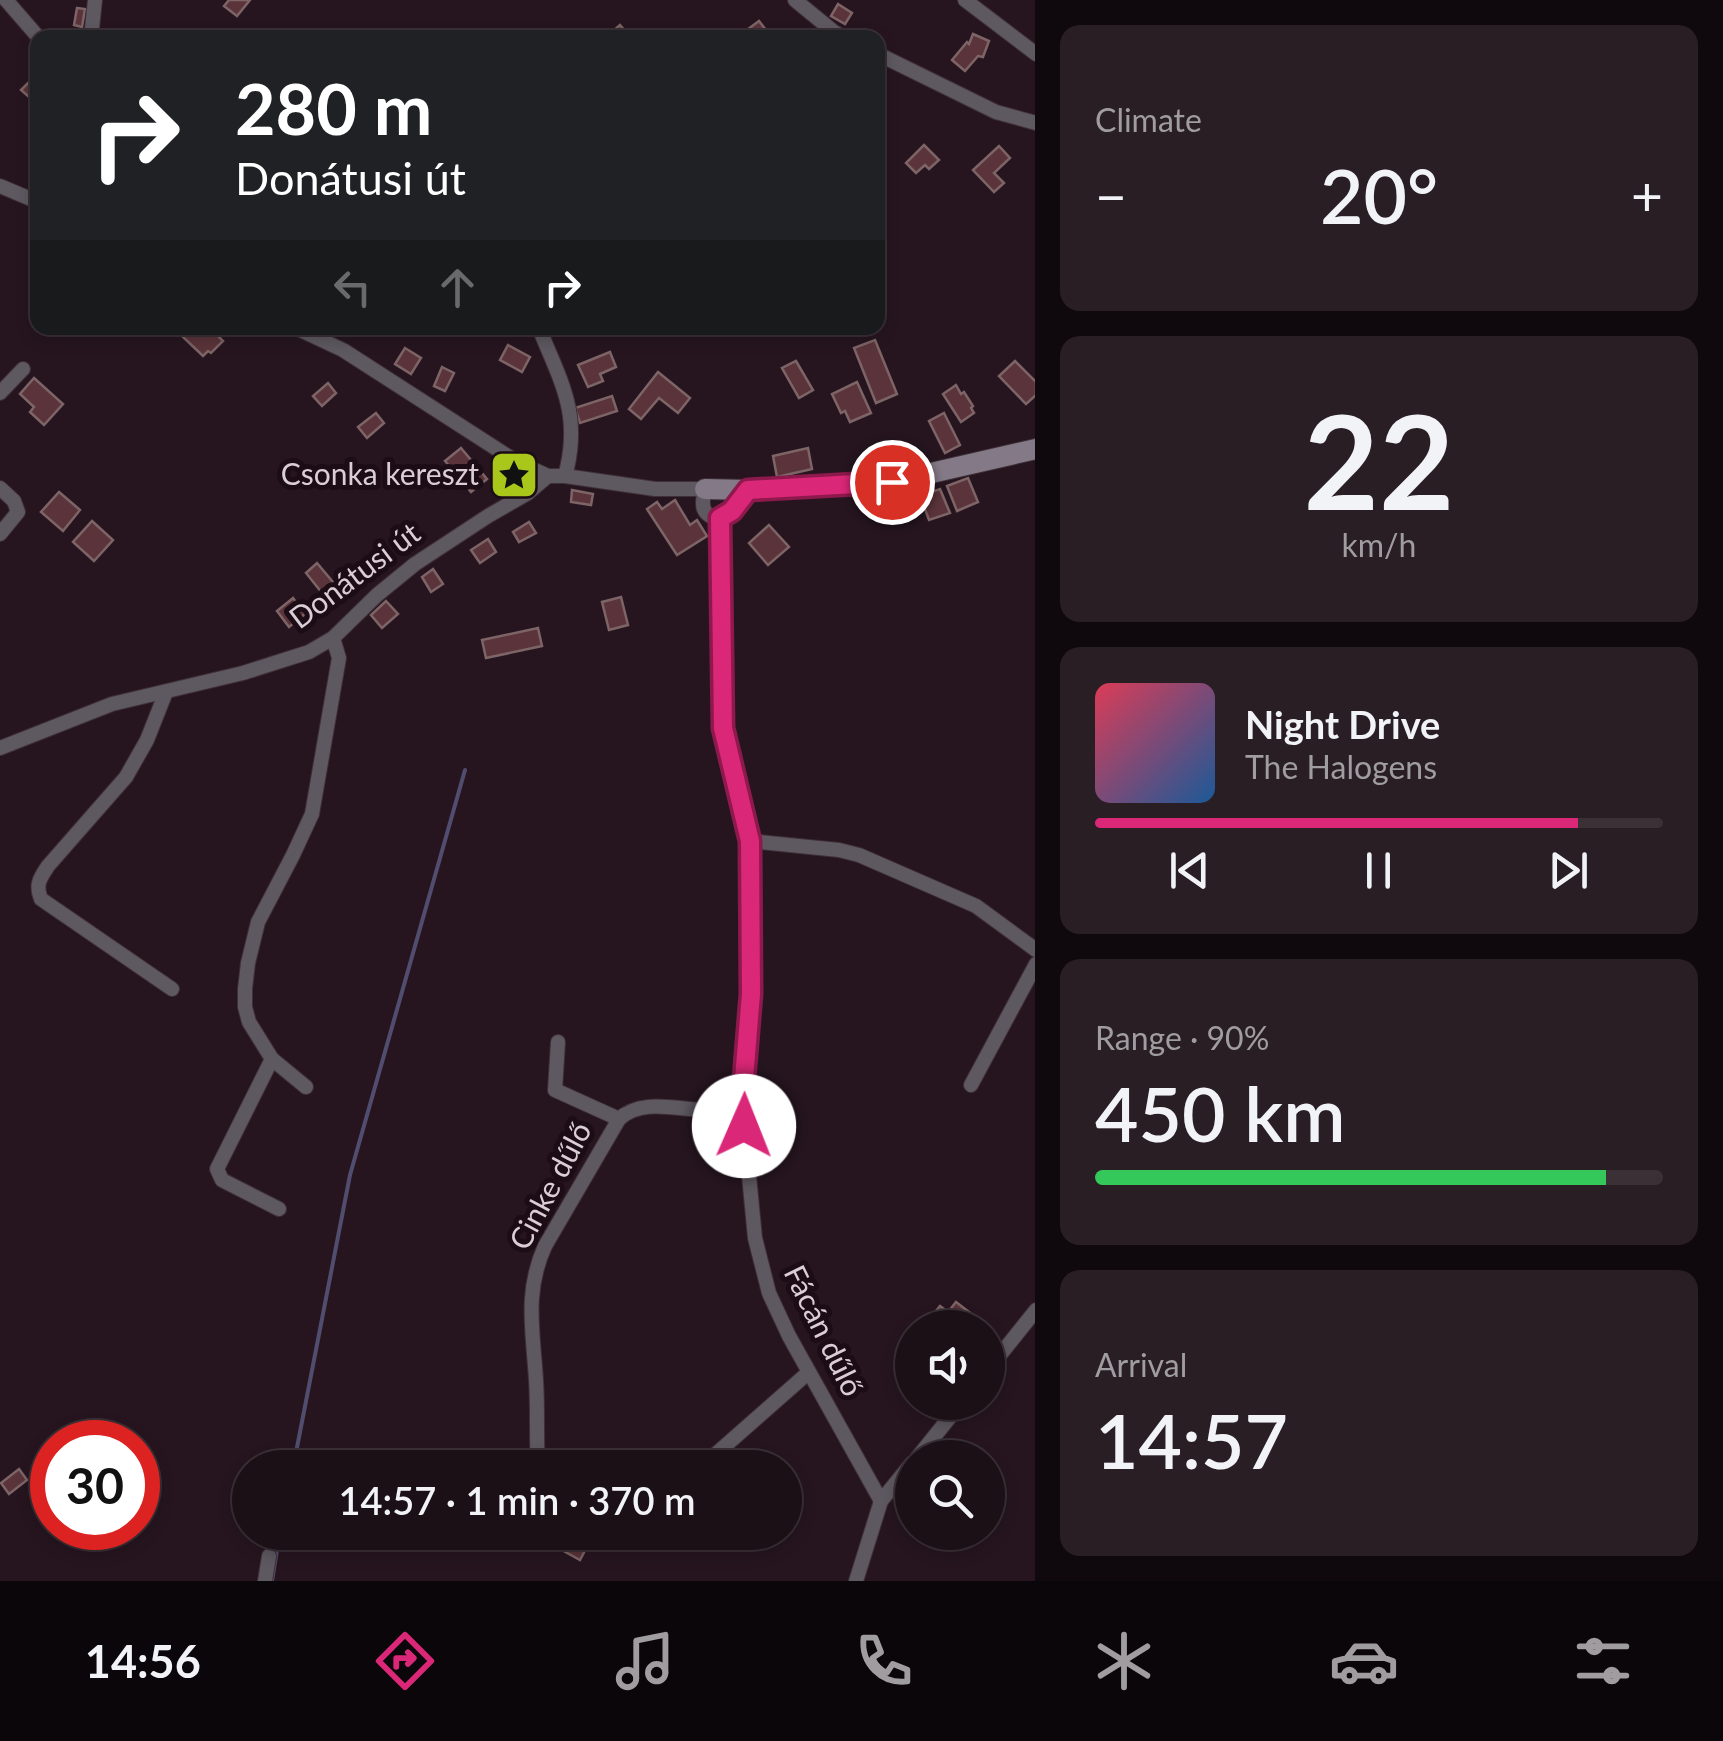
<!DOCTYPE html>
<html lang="en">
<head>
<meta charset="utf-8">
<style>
	:root { --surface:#1c1017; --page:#291e24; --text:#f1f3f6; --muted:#a09da1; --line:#3a3036; --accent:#db2777 }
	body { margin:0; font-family:Lato,sans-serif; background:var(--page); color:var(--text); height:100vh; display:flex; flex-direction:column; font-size:38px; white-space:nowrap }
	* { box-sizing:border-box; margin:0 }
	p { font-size:32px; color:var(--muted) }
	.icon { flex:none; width:55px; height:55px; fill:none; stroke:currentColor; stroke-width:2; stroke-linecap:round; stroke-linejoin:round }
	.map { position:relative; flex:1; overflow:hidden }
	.side { display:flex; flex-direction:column; gap:25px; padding:25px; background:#0f090d; width:688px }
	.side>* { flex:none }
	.top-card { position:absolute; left:30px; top:30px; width:855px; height:305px; border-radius:20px; box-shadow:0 5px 15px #0003,0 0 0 2px var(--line); background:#202124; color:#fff; overflow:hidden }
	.buttons { position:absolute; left:895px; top:1310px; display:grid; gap:20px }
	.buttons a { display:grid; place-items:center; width:110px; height:110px; border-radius:50%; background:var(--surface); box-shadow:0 5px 15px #0003,0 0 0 2px var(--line); font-size:50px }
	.speed { position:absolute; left:30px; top:1420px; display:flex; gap:20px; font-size:50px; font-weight:700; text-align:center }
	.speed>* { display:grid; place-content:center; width:130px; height:130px; border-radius:50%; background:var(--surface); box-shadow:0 5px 15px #0003,0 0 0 2px var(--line); line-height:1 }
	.speed .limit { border:15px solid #d22; background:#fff; color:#111 }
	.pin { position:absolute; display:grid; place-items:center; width:85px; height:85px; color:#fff; margin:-42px; border:5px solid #fff; border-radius:50%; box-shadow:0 2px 10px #0007 }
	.me { position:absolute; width:110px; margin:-55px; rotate:1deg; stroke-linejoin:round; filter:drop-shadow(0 0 8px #0008) }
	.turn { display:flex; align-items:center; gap:35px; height:210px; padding:0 40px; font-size:45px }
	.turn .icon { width:130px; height:130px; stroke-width:2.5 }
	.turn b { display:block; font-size:70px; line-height:85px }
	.lanes { display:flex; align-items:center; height:95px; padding:0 40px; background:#0003; justify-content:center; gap:50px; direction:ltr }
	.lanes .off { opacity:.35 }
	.big { font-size:75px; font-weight:600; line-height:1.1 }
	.side .tile { flex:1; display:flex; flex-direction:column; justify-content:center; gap:15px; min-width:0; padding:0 35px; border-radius:20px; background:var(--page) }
	.side .dial { align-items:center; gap:0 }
	.dial b { font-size:130px; line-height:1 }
	.song { display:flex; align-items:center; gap:30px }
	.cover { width:120px; height:120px; border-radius:15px; background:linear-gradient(135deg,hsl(350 70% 55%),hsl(210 70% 35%)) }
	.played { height:10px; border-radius:5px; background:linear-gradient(90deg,var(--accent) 85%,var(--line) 85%) }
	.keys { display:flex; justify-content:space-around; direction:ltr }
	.heat { display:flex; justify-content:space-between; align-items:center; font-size:55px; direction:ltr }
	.charge { height:15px; border-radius:8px; background:linear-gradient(90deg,#34c759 90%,var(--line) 0) }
	.trip { position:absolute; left:232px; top:1450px; width:570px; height:100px; border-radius:50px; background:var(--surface); box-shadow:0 5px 15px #0003,0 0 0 2px var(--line); font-weight:600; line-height:100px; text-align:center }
	.menu { display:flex; height:160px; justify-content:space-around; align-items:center; background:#0b0609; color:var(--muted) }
	.menu .icon { width:70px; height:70px }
	.menu .active { color:var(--accent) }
	.menu b { font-size:45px; color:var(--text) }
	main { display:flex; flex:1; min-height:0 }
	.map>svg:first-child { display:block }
</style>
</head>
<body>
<main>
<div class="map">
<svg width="1036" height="1581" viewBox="0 0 1036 1581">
	<rect width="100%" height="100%" fill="#26151f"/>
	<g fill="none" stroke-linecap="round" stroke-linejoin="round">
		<!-- stream -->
		<g stroke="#514d6f" stroke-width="4">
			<polyline points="293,1468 350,1175 465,770"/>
			<polyline points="272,1581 280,1532"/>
		</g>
	</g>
	<!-- building -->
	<g fill="#5a343a" stroke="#7d6466" stroke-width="2.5">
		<polygon points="229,0 250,0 237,16 224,6"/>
		<polygon points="838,4 852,13 845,24 831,16"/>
		<polygon points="77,8 85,9 82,27 74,25"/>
		<polygon points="759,21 769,34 764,38 736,38"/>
		<polygon points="620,25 631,38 605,38"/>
		<polygon points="973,34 989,41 983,57 978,56 965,71 952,60 967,42 969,44"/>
		<polygon points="38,73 38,101 36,103 21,90"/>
		<polygon points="924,145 939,160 929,169 925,165 916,173 906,163"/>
		<polygon points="999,146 1010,158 994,173 1004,183 994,192 973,170"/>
		<polygon points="191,328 224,328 217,335 223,341 211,353 208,351 203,356 182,336"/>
		<polygon points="875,340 897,394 876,403 854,348"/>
		<polygon points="508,345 530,357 522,372 500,360"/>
		<polygon points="405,348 421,358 411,374 395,364"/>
		<polygon points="610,352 616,367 600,374 603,381 588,387 578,365"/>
		<polygon points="796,361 813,390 799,398 782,368"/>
		<polygon points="1015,361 1036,382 1036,395 1026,404 999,376"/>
		<polygon points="442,367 454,373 445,391 434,386"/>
		<polygon points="658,372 690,398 678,413 659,398 641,419 629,409"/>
		<polygon points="34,378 63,404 44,425 30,412 34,407 20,394"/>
		<polygon points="857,382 871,413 850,422 845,411 841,413 832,394"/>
		<polygon points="328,383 336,393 322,406 313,396"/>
		<polygon points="956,385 961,394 964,392 973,406 971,408 974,413 961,422 943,394"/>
		<polygon points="612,396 617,411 580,423 575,408"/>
		<polygon points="376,413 384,423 367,438 358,427"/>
		<polygon points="944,413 960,445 945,453 929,421"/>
		<polygon points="461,448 487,479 471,492 445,461"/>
		<polygon points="808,448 812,469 777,477 773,456"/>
		<polygon points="968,478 978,502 957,511 947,486"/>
		<polygon points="940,489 950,513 929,520 920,496"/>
		<polygon points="572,490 593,494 591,505 571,502"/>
		<polygon points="59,492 80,510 63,531 41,512"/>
		<polygon points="675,500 690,525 697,520 707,536 677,555 647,509 657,502 662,509"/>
		<polygon points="92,521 113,540 94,561 73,542"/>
		<polygon points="529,522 536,533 519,542 513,532"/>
		<polygon points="769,525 789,547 768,565 749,543"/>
		<polygon points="488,539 496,552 480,563 471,550"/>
		<polygon points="317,563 338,588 326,598 306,573"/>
		<polygon points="433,569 443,584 431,592 422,577"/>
		<polygon points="621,597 628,625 609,630 602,602"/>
		<polygon points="293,598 305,614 289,627 277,611"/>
		<polygon points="386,601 398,614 382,628 371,615"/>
		<polygon points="538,628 542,646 486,658 482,640"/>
		<polygon points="956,1302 978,1319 971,1328 935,1328 939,1322 932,1316 940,1306 948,1312"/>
		<polygon points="19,1469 27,1480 9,1494 1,1483"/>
		<polygon points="569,1532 584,1532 592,1537 580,1560 560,1549"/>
	</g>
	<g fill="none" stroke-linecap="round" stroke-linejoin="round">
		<!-- street casing -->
		<g stroke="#3f2f38" stroke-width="16">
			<g id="street">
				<polyline points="6,0 39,38"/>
				<polyline points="795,0 834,32 845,38"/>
				<polyline points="965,0 1036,54"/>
				<polyline points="91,38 95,0"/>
				<polyline points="878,54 996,112 1036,123"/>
				<polyline points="0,186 38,202"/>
				<polyline points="296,328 343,350 517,462 548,476"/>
				<path d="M539 328C561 382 582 415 565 476"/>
				<polyline points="0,393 23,369"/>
				<polyline points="0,488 14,501 18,512 0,534"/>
				<polyline points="720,519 723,729 750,841 751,994 742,1103 755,1238 769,1293 789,1336 881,1501"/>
				<polyline points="720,519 732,511 748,490"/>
				<path d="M166 692 147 740 126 777 48 866C40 878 35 885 41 899L172 989"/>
				<path d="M0 748 112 704 243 673 309 652 333 638 377 595 415 564 488 516 528 493 548 476H565L655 489H705C701 505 701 516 720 519"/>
				<polyline points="750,841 839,850 859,855 976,906 1036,950"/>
				<polyline points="558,1042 555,1090 619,1119"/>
				<polyline points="272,1059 217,1169 222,1180 279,1209"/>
				<polyline points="971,1085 1036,964"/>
				<polyline points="306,1087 272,1059 249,1022 245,1007 245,989 248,963 258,922 293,855 312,814 339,658 333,638"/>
				<polyline points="988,1370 1036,1310"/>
				<polyline points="917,1458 962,1402"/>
				<path d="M538 1468C536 1438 538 1409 536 1380 533 1331 524 1292 545 1246L619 1119C643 1097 680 1111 709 1110 720 1110 731 1106 742 1103"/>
				<polyline points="700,1468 809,1372"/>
				<polyline points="548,1532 550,1541"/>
				<polyline points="265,1581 269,1556"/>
				<polyline points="856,1581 881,1501 912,1463"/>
			</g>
		</g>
		<!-- secondary casing -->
		<g stroke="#3f2f38" stroke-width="22">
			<polyline id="secondary" points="705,489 748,490 892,482 1036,449"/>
		</g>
		<!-- street -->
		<use href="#street" stroke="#5e5860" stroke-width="14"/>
		<!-- secondary -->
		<use href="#secondary" stroke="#847a87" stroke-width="20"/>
	</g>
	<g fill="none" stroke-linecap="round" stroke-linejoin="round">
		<!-- route casing -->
		<g stroke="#8e194d" stroke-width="25">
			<polyline id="route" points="744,1126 742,1103 751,994 750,841 723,728 720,518 732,511 748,490 892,482"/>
		</g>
		<!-- route -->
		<use href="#route" stroke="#db2777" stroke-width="18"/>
	</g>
	<!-- icons -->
	<defs>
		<g id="sight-square" transform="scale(2.5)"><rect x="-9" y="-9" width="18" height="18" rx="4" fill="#a9c71a" stroke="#1c0c16"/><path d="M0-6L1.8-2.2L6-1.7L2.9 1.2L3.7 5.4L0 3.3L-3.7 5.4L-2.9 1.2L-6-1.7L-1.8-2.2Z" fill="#111"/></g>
	</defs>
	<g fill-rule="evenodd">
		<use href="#sight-square" x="514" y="475"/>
	</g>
	<g text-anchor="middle" stroke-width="10" stroke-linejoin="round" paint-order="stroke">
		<!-- poi labels -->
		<g font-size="30" fill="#dacdd4" stroke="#1c0c16" text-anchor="end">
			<text x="479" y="485">Csonka kereszt</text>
		</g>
		<!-- street labels -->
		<g font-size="30" fill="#dacdd4" stroke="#1c0c16">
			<text transform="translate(355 576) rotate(-37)" y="10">Donátusi út</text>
			<text transform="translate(551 1186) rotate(-62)" y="10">Cinke dűlő</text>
			<text transform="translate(823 1331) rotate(64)" y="10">Fácán dűlő</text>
		</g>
	</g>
</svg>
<div class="buttons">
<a><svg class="icon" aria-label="sound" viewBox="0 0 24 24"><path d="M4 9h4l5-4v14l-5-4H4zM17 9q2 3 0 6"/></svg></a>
<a><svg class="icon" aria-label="search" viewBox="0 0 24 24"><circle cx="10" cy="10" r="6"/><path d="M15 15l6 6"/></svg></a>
</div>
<div class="speed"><div class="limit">30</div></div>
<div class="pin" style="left:892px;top:482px;background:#d93025"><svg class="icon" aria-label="arrive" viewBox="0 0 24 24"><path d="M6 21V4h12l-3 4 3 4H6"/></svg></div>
<svg class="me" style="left:744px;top:1126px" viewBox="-20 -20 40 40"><circle r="19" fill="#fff"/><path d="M0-13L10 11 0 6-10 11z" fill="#db2777"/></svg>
<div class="trip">14:57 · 1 min · 370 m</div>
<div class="top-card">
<div class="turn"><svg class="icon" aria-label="right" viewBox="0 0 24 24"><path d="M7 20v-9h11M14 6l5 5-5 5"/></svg><div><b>280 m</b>Donátusi út</div></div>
<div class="lanes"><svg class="icon off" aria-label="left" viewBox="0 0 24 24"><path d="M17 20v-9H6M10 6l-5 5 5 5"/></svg><svg class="icon off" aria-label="ahead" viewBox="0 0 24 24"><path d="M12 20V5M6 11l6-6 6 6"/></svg><svg class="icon" aria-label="right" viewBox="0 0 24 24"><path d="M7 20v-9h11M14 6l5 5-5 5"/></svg></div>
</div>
</div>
<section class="side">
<div class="tile"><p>Climate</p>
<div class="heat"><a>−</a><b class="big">20°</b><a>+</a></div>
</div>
<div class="tile dial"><b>22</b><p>km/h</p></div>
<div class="tile">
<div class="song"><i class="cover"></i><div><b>Night Drive</b><p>The Halogens</p></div></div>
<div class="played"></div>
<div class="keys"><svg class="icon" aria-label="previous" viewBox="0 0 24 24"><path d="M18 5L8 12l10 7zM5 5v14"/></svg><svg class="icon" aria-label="pause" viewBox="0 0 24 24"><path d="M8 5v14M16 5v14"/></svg><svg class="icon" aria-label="next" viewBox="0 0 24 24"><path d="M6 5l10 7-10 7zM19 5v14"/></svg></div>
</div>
<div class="tile"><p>Range · 90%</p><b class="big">450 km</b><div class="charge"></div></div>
<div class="tile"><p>Arrival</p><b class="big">14:57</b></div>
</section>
</main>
<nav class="menu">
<b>14:56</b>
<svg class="icon active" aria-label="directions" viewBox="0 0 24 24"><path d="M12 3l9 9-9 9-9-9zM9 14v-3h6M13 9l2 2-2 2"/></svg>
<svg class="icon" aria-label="music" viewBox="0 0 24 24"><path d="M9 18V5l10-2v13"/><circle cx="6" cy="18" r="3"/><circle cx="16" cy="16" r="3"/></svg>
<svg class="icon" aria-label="phone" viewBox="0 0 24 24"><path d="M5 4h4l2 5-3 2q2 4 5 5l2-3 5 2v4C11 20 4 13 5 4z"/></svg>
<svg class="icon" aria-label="climate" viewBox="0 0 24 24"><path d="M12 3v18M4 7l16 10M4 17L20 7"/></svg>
<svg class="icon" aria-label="car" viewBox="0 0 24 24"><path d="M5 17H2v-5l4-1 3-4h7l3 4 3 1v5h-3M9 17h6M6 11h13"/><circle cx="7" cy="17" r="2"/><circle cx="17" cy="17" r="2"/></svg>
<svg class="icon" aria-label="filters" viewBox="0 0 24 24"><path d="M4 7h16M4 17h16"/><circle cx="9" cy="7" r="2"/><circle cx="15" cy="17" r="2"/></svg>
</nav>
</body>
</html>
